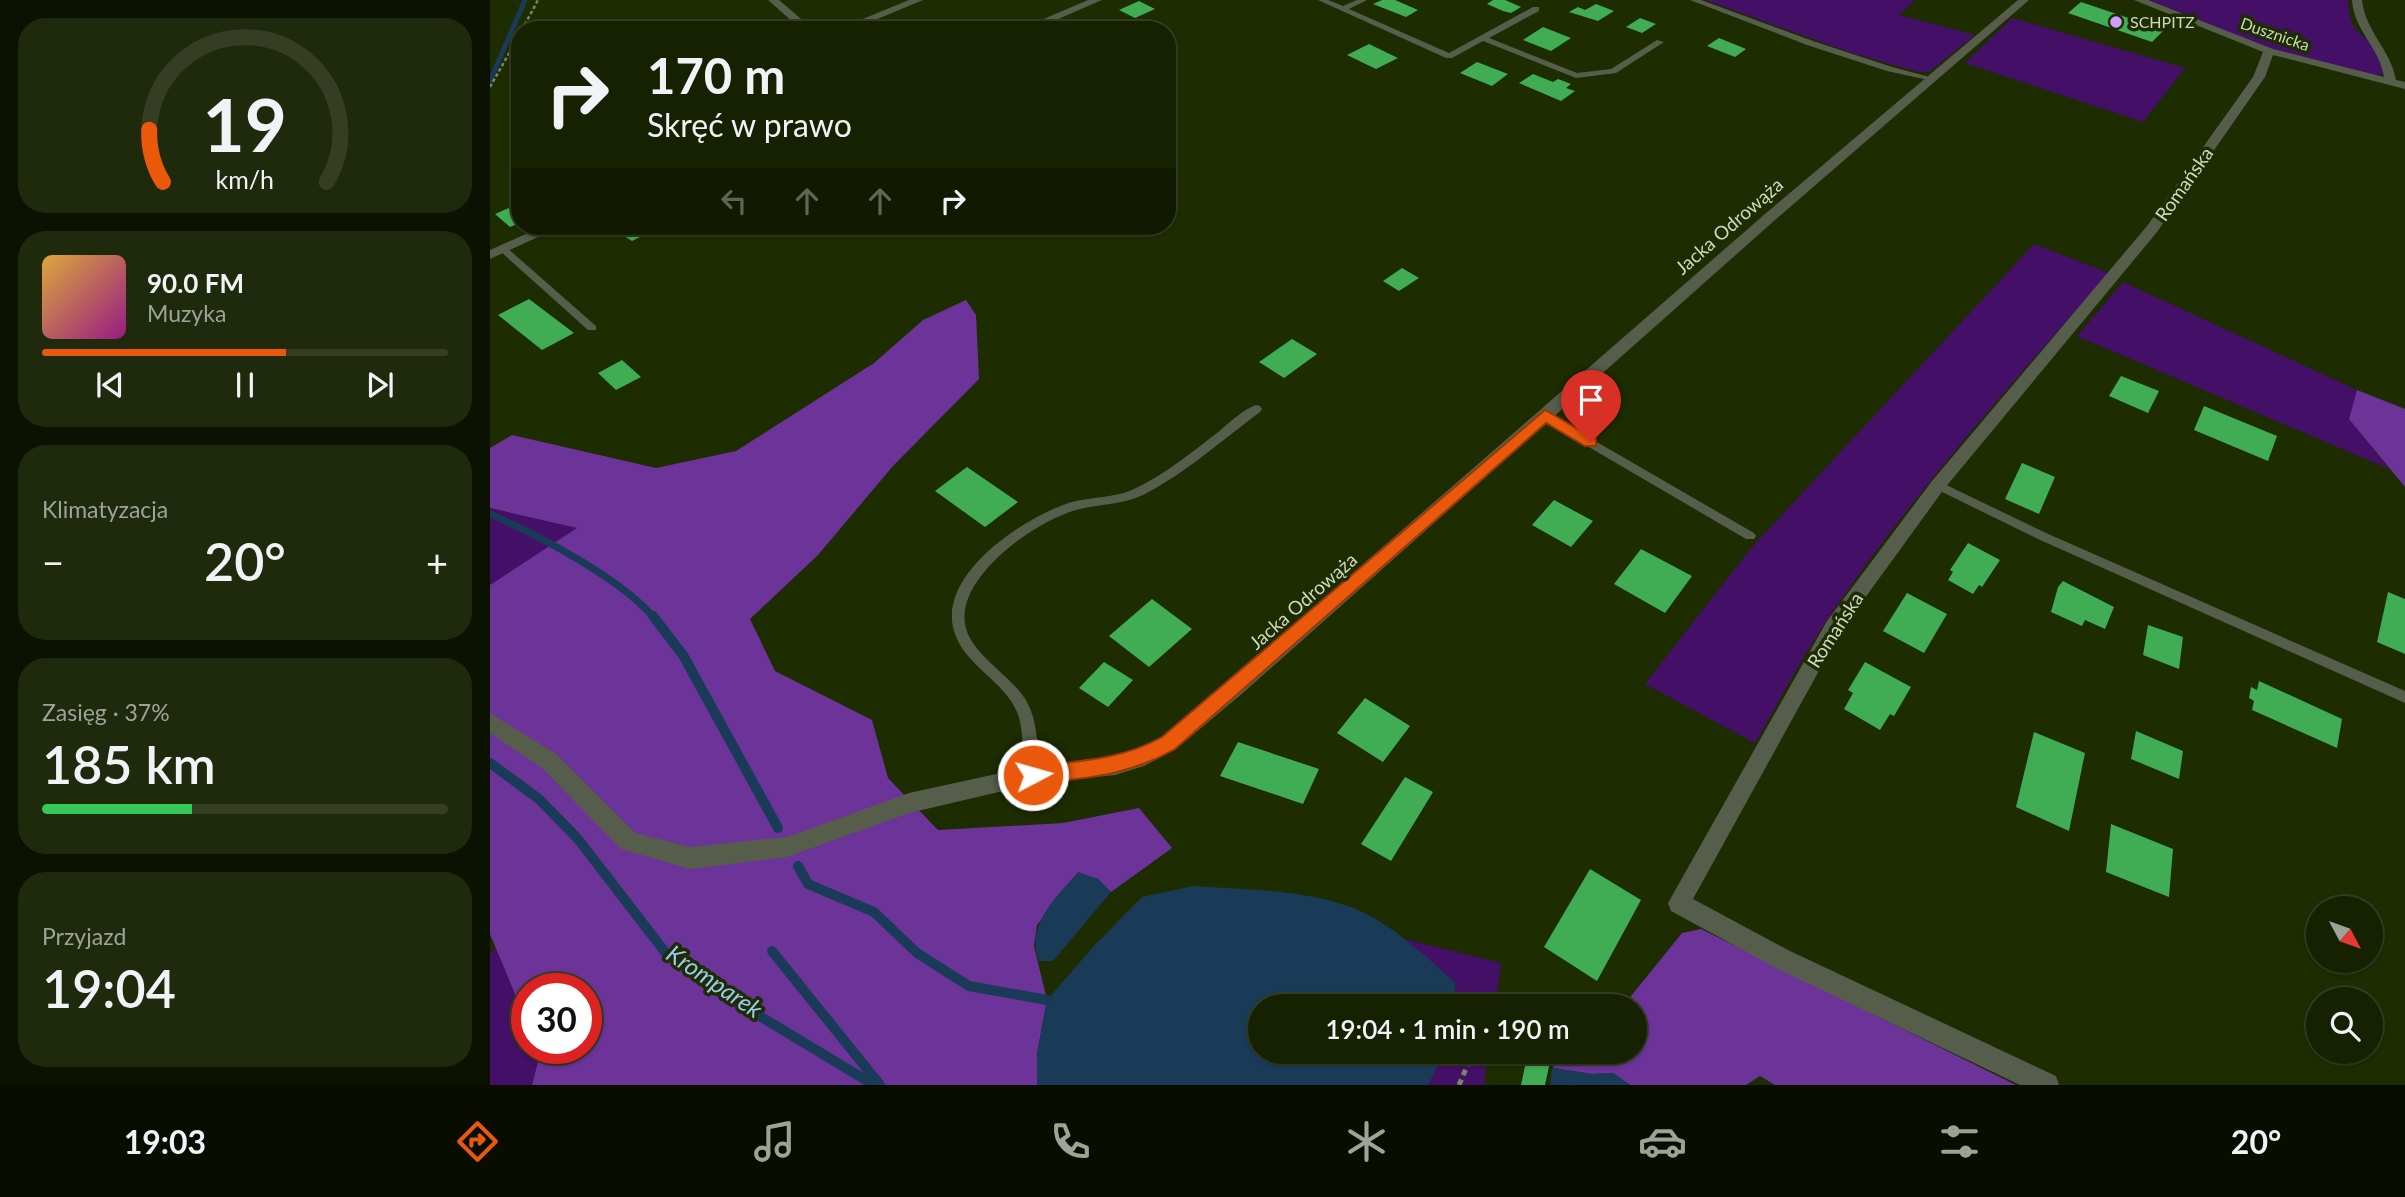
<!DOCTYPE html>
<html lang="pl">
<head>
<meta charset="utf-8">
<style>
	:root { --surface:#162101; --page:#1f290b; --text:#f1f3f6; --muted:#9ea399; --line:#353e23; --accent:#ea580c }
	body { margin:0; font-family:Lato,sans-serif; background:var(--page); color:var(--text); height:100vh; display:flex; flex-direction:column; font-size:26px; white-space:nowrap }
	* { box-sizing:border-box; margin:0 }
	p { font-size:23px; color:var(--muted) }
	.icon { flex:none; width:38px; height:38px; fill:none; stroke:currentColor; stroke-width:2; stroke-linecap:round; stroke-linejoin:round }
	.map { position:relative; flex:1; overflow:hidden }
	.drawer { display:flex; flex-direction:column; gap:18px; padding:18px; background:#0c1201; width:490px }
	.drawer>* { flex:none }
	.top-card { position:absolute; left:21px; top:21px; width:665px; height:214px; border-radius:28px; box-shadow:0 2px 5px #0004,0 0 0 2px var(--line); background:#162101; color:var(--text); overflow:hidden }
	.needle { width:46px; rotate:131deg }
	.tools { position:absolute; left:1816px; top:896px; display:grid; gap:14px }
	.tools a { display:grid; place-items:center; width:77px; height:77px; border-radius:50%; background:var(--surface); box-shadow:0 2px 5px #0004,0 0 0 2px var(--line); font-size:35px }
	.speed { position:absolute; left:21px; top:973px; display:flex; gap:14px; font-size:35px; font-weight:700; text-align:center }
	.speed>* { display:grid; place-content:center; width:91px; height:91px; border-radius:50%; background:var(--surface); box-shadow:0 2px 5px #0004,0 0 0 2px var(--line); line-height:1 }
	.speed .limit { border:10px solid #d22; background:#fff; color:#111 }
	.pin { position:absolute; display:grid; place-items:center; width:60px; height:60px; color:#fff; margin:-72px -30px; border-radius:50% 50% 50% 0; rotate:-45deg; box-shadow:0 0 7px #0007 }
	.pin .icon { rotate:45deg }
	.me { position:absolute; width:77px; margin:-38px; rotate:84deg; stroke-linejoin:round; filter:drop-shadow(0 0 5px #0008) }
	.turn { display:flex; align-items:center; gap:24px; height:147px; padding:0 21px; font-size:32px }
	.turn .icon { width:91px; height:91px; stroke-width:2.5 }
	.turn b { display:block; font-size:49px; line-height:60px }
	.lanes { display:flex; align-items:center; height:66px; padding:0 21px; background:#0003; justify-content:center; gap:35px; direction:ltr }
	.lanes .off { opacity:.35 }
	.big { font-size:52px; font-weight:600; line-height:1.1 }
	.drawer .widget { flex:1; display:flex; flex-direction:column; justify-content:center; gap:10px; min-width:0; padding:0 24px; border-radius:28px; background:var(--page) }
	.drawer .dial { align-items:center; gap:0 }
	.dial svg { height:182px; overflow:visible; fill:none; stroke:var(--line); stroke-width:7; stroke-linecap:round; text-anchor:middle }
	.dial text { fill:var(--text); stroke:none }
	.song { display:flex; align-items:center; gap:21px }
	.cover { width:84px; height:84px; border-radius:10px; background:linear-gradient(135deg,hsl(40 70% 55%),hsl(310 70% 35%)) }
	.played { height:7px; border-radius:4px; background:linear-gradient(90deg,var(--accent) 60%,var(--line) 60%) }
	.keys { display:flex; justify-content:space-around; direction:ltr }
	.heat { display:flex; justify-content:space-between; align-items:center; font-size:38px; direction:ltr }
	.charge { height:10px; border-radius:5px; background:linear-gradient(90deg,#34c759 37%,var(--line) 0) }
	.trip { position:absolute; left:758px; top:994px; width:399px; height:70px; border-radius:35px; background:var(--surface); box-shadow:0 2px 5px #0004,0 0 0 2px var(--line); font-weight:600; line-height:70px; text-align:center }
	.menu { display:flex; height:112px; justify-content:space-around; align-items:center; background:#090d00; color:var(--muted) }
	.menu .icon { width:49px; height:49px }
	.menu .active { color:var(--accent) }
	.menu b { font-size:32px; color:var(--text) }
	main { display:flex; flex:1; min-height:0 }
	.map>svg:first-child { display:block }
</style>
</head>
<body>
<main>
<section class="drawer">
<div class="widget dial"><svg viewBox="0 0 100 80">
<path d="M14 69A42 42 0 1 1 86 69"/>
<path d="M14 69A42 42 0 0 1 8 46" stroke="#ea580c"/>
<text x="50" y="56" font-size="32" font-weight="700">19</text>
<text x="50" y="72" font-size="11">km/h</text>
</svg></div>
<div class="widget">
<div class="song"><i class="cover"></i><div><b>90.0 FM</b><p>Muzyka</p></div></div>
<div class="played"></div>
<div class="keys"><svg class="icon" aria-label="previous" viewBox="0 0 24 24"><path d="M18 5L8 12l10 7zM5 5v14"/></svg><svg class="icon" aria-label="pause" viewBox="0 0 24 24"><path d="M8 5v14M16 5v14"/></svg><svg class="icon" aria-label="next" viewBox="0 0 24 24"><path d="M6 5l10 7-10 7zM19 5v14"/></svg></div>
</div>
<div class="widget"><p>Klimatyzacja</p>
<div class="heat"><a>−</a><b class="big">20°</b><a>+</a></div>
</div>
<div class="widget"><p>Zasięg · 37%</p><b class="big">185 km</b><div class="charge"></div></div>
<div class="widget"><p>Przyjazd</p><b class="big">19:04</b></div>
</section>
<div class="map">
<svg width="1915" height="1085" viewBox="0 0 1915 1085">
	<rect width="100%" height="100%" fill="#1d2c01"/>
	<!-- green -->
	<g fill="#440f66">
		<polygon points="1215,0 1425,0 1409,15 1485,35 1439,72 1429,72 1359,52"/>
		<path d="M1659 0H1858C1859 36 1872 29 1887 51 1891 57 1893 66 1895 73 1863 88 1699 15 1659 0Z"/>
		<polygon points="1522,18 1695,68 1653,122 1475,63"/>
		<path d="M1544 244 1619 273C1520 385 1418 499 1335 623 1309 662 1288 703 1265 743L1155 684 1262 547Z"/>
		<polygon points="1633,282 1867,390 1860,419 1899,469 1587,336"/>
		<polygon points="0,508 88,528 0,585"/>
		<polygon points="914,939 1011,963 1005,1006 966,1006 965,982"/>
		<polygon points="6,948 37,1023 37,1048 47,1048 50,1054 42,1085 0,1085 0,953"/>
		<polygon points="955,1052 998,1052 994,1085 938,1085"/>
	</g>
	<!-- forest -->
	<g fill="#6c3398">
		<polygon points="476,300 486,315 489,379 403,466 328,555 260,619 285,671 382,720 398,778 448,830 573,823 649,808 682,848 621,892 608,879 588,873 547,925 544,946 557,1000 547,1054 547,1085 42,1085 50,1054 47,1048 96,1048 96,989 37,989 37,1023 0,934 0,585 87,528 0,508 0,448 22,435 166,468 246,451 384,363 433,320"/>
		<polygon points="1867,390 1915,409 1915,487 1859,419"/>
		<polygon points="1211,929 1526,1085 1285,1085 1270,1076 1256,1085 1140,1085 1123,1073 1102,1074 1063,1068 1067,1052 1144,1052 1144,1006 1133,1006 1192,933"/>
	</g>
	<!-- water -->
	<g fill="#193b58">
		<path d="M588 872 608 879 621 892 563 961H549C535 925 566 898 588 872Z"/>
		<path d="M703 886C759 890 835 889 884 918 914 935 939 960 965 982L966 1006H770V1052H955L938 1085H547V1054L557 1000 602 948 652 897Z"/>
		<polygon points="1062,1068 1102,1074 1123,1073 1140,1085 1060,1085"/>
	</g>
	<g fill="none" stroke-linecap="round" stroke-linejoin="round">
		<!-- stream-far2 -->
		<polyline stroke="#193b58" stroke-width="5" points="0,81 35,0"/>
		<!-- stream-far1 -->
		<path stroke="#193b58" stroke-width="7" d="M0 514C46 534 132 579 164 618"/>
		<!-- stream -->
		<g stroke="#193b58" stroke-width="10">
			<polyline points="163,616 193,655 288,828"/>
			<polyline points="0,763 49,799 88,839 175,952 268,1015 384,1085"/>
			<polyline points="308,866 318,884 384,912 427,953 479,986 557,1000"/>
			<polyline points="282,951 390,1085"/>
		</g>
	</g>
	<!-- building -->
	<g fill="#40ad55">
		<polygon points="892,0 905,0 928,10 916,17 883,4"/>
		<polygon points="1003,0 1015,0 1031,7 1021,13 1013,11 997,4"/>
		<polygon points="649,1 665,9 645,18 629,10"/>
		<polygon points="1591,2 1674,30 1662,42 1578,13"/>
		<polygon points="1106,4 1124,11 1108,21 1079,12 1088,7 1095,10"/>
		<polygon points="1150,18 1166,24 1152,33 1136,27"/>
		<polygon points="1053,27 1081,38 1061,51 1033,40"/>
		<polygon points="1229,38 1256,49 1245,57 1217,46"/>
		<polygon points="879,44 908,58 886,69 857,55"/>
		<polygon points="987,62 1018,74 1002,86 970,73"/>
		<polygon points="1043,74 1063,82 1068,79 1081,84 1076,88 1085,91 1071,101 1029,83"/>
		<polygon points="30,203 30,223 20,227 5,214"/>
		<polygon points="118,226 172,226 142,241"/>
		<polygon points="912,268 929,278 909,291 893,281"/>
		<polygon points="39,299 84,333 52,350 8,315"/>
		<polygon points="802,339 827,354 794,378 769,362"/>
		<polygon points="132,360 151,377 126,390 108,373"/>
		<polygon points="1631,376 1669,391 1658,413 1619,396"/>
		<polygon points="1714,406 1787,436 1778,461 1704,430"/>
		<polygon points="1532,463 1565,477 1549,514 1515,499"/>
		<polygon points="477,467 528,502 495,527 445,491"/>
		<polygon points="1064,500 1103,521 1081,547 1042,525"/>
		<polygon points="1478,543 1510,560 1492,587 1489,585 1483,594 1458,580 1463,572 1460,570"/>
		<polygon points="1151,549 1202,576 1175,613 1124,584"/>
		<polygon points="1573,581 1624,607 1615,629 1595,620 1592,626 1561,612 1568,587"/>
		<polygon points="1898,592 1915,599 1915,654 1887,642"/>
		<polygon points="1417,593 1457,614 1434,653 1393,631"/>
		<polygon points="662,599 702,629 659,667 619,636"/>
		<polygon points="1658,625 1693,637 1689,669 1653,655"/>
		<polygon points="614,662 643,680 618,707 589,688"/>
		<polygon points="1375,662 1421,687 1404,716 1400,714 1390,730 1354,709 1363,693 1358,690"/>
		<polygon points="1769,681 1852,719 1847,748 1762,710 1764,701 1759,698 1761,687 1767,690"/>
		<polygon points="875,698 920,726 893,762 847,733"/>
		<polygon points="1646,731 1693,751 1689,779 1641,759"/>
		<polygon points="1544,732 1595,753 1579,831 1526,807"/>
		<polygon points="748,742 829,769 813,804 730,776"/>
		<polygon points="915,777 943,792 901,861 871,844"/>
		<polygon points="1621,824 1683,849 1679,897 1616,872"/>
		<polygon points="1100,869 1151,900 1107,981 1054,947"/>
		<polygon points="1038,1052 1062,1052 1055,1085 1031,1085"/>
	</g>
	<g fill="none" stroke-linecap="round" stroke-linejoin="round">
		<!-- path-far1 -->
		<g stroke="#788564" stroke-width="2.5" stroke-dasharray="3.5 2.5" stroke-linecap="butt">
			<polyline points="32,30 48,0"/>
			<polyline points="0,87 30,34"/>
		</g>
		<!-- path -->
		<polyline stroke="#788564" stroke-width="5" stroke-dasharray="6 4.5" stroke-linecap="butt" points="969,1085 981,1057 987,1052"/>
		<!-- service -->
		<g fill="#565e4b" fill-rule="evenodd">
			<polygon points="828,0 838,0 853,6 867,0 877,0 859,9 959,53 1043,7 1049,7 1049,11 999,38 1087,73 1121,69 1167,40 1174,42 1126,73 1086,78 993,41 962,58 956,58"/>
			<polygon points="1200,0 1211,0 1323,41 1402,67 1447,79 1443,81 1397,71 1317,45"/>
			<polygon points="13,246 16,247 106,326 106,330 98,330 10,251 10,247"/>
			<path d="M766 405 770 406 772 409 770 412C732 440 696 473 653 495 632 505 608 504 586 510 546 521 467 576 475 624 480 655 522 675 537 702 549 724 547 751 550 775L548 780 543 782 538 780C529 759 536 733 527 712 514 681 476 666 465 634 444 577 532 519 576 504 598 496 623 499 644 489 674 475 701 453 727 433 739 423 752 410 766 405Z"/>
			<polygon points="1055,412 1264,533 1266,536 1264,539 1256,539 1051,419 1049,416 1051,413"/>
			<polygon points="1448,481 1556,533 1915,691 1915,703 1548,539 1444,488 1442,485 1444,482"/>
		</g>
		<!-- minor -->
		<g fill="#565e4b" fill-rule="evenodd">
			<polygon points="278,0 289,0 324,30 312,30"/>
			<polygon points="419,0 433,0 361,30 346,30"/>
			<polygon points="1528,0 1539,0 1285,220 754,692 686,749 654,766 625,775 543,784 419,813 297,857 200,869 131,849 52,768 0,733 0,713 66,754 145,833 200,847 297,837 419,793 543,766 625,757 649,749 672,737 740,680 1275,214"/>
			<path d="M1644 0H1658L1783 49 1894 77C1890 48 1864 31 1862 0H1872C1875 31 1901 50 1906 80L1915 82V89L1783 55 1775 77 1667 232 1454 489 1351 631 1203 899 1300 951 1566 1076 1569 1085H1530L1284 967 1181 911 1178 903 1337 621 1442 481 1657 226 1763 77 1773 52Z"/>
		</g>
		<!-- tertiary -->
		<g fill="#565e4b" fill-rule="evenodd">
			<polygon points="598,0 612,0 543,30 528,30"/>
			<polygon points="54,226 72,226 0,259 0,250"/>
		</g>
	</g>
	<!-- route -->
	<path fill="#ea580c" stroke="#983908" stroke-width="2" d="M1055 410 1106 439V446H1095L1056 423 685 749C638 776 596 778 543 784L537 781 534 775 537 769 543 766C589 761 631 760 672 737Z"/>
	<!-- markers -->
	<circle fill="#d09dff" stroke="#1d2c01" stroke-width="2.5" cx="1626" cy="22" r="7"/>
	<g text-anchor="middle" stroke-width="7" stroke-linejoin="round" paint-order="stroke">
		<!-- far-poi labels -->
		<g font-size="16" fill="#cdd8c0" stroke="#1d2c01" text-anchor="start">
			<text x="1640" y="28">SCHPITZ</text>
		</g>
		<!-- far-street labels -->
		<g font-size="16" fill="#cdd8c0" stroke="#1d2c01">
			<text transform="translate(1785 34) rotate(19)" y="6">Dusznicka</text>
		</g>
		<!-- street labels -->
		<g font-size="19" fill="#cdd8c0" stroke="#1d2c01">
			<text transform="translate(1694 184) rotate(-55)" y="7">Romańska</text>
			<text transform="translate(1239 226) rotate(-41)" y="7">Jacka Odrowąża</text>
			<text transform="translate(813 601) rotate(-41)" y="7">Jacka Odrowąża</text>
			<text transform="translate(1345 630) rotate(-57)" y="7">Romańska</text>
		</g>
		<!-- near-water labels -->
		<g font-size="24" font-style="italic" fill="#9cc9f3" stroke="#1d2c01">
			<text transform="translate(224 982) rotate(34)" y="8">Kromparek</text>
		</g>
	</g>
</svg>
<div class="tools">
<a><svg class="needle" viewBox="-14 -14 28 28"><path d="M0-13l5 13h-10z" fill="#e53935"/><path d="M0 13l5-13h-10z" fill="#9ea399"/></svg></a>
<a><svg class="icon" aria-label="search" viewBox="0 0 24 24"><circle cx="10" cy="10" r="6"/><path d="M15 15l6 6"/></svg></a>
</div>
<div class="speed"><div class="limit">30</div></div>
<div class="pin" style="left:1101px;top:442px;background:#d93025"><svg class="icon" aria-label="arrive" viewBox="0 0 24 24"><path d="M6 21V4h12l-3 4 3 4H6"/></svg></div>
<svg class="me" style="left:543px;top:775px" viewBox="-20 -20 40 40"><circle r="17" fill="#ea580c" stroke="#fff" stroke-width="3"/><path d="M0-11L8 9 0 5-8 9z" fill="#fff"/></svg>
<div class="trip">19:04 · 1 min · 190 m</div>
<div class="top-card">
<div class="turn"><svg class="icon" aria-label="right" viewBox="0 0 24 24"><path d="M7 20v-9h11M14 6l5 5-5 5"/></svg><div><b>170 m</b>Skręć w prawo</div></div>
<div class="lanes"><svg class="icon off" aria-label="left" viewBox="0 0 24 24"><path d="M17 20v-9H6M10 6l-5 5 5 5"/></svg><svg class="icon off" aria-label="ahead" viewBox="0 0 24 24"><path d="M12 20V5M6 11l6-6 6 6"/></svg><svg class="icon off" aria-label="ahead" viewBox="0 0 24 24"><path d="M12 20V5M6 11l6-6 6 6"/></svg><svg class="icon" aria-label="right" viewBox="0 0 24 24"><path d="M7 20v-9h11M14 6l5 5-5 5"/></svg></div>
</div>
</div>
</main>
<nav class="menu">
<b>19:03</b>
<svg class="icon active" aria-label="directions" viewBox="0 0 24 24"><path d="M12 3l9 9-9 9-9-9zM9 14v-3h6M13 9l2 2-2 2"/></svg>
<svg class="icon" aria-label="music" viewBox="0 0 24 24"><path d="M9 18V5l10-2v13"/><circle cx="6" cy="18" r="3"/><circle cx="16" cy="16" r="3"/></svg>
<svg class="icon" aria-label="phone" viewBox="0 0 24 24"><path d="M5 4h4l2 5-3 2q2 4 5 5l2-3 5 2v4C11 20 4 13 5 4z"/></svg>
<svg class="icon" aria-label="climate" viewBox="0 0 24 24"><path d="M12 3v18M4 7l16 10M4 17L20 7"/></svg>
<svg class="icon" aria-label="car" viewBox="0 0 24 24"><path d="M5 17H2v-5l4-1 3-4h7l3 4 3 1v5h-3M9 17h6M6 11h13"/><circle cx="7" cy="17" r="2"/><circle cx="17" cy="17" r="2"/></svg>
<svg class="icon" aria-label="filters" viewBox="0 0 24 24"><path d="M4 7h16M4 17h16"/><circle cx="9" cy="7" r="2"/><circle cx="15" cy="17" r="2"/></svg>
<b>20°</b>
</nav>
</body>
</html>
